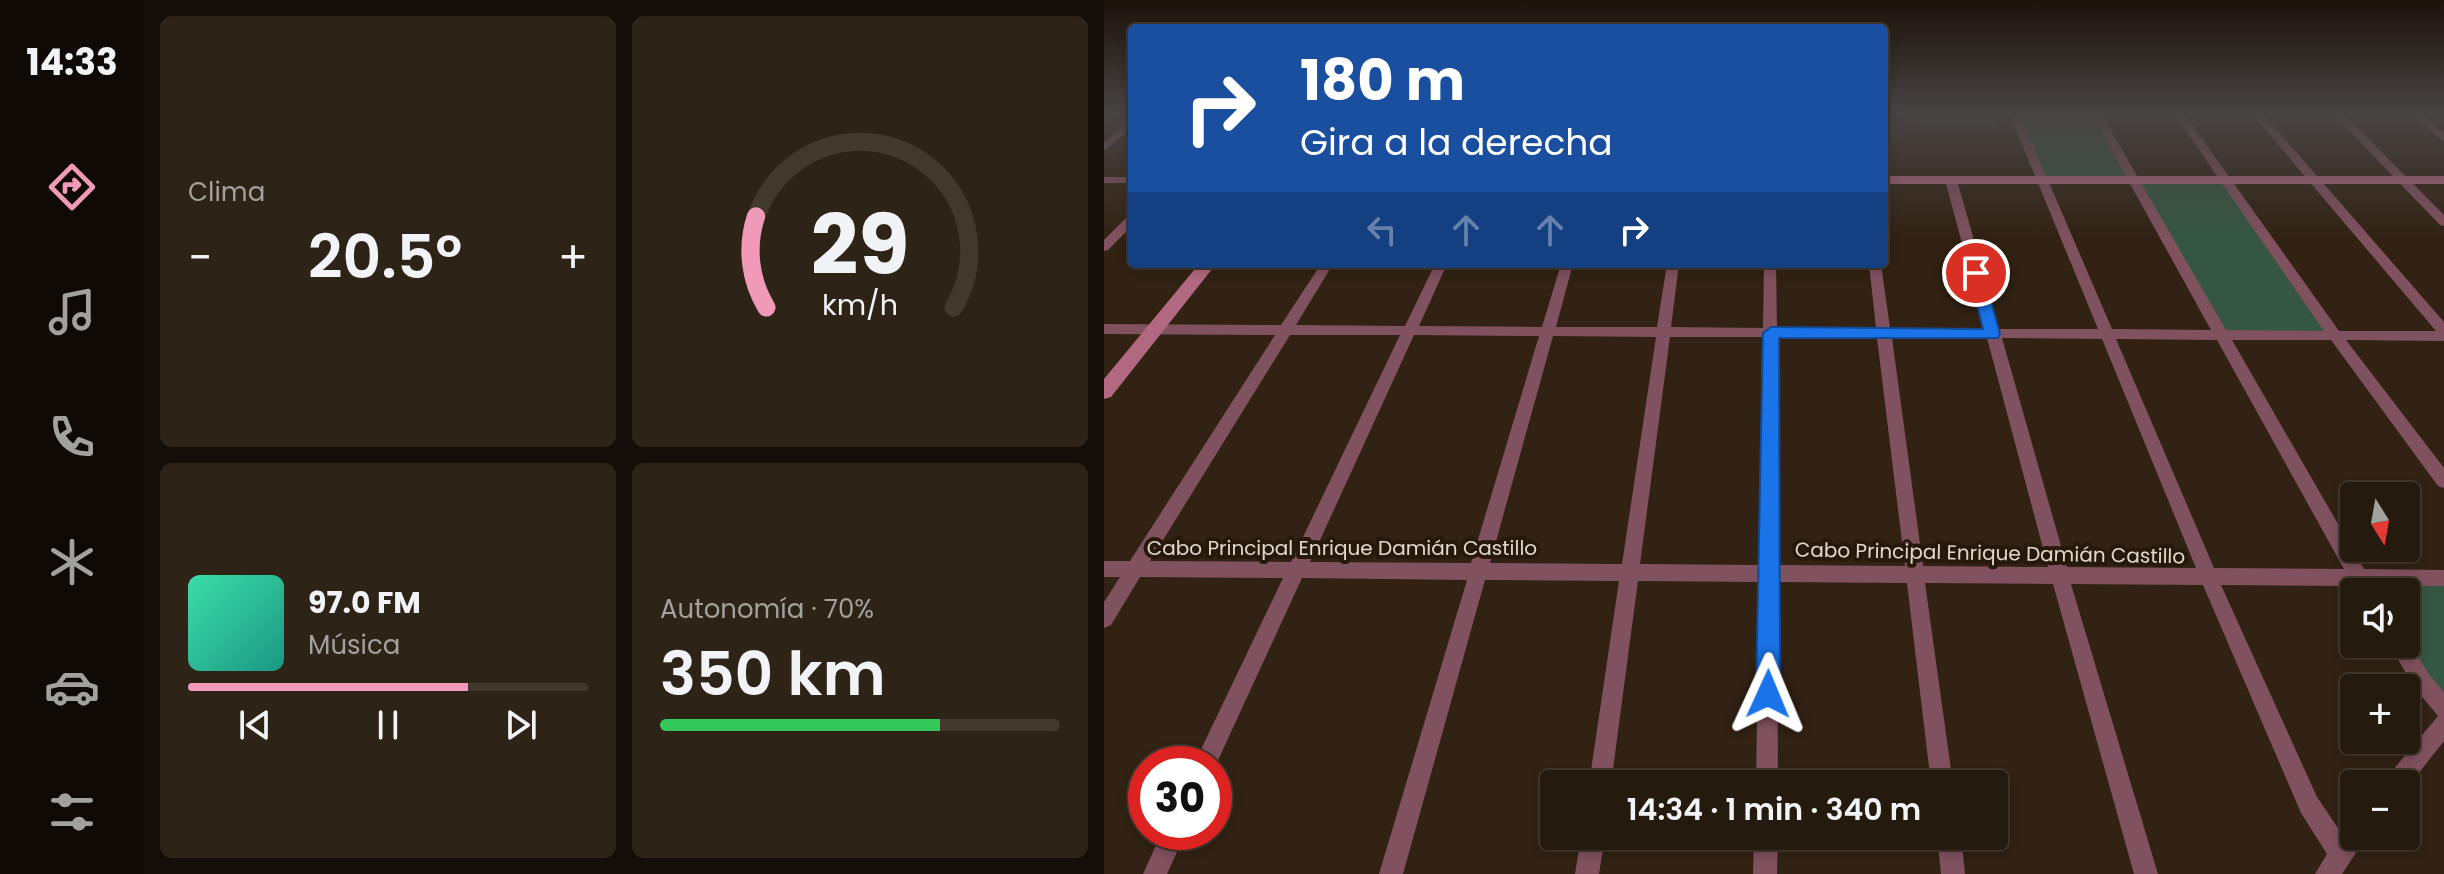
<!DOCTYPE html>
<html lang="es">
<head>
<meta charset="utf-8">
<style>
	:root { --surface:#251a0e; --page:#2d2317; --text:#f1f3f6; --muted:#a3a19e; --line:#42382e; --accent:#f09ab7 }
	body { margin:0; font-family:Poppins,sans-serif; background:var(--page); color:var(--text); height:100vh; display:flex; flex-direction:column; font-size:30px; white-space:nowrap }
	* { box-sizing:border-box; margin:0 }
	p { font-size:26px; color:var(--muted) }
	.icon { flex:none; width:44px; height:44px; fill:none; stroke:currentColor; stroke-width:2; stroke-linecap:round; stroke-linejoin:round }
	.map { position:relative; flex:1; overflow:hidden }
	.details { display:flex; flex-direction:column; gap:16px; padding:16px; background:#140e08; width:960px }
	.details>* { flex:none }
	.hud { position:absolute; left:24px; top:24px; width:760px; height:244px; border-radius:8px; box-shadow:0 4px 12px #0003,0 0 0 2px var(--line); background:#1a4fa0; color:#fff; overflow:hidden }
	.needle { width:52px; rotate:169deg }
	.buttons { position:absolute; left:1236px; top:482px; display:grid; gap:16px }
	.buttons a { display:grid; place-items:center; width:80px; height:80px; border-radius:8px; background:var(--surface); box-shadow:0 4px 12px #0003,0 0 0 2px var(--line); font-size:40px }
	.speed { position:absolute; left:24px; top:746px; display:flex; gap:16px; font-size:40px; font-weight:700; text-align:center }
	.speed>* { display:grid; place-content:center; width:104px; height:104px; border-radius:50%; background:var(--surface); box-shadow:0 4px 12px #0003,0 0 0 2px var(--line); line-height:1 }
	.speed .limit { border:12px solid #d22; background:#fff; color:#111 }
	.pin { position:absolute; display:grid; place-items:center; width:68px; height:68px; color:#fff; margin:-34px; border:4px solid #fff; border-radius:50%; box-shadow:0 2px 8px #0007 }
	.me { position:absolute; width:88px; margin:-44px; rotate:1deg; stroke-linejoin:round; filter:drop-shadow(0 0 6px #0008) }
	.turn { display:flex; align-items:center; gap:28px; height:168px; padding:0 40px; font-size:36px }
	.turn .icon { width:104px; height:104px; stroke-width:2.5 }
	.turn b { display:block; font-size:56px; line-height:68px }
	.lanes { display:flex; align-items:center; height:76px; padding:0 40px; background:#0003; justify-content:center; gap:40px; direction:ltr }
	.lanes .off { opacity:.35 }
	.big { font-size:60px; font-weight:600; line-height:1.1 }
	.details .tile { flex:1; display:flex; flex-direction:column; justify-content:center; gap:12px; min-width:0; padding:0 28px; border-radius:12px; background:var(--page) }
	.details .dial { align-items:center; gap:0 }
	.dial svg { height:208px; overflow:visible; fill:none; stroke:var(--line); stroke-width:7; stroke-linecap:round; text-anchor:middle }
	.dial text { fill:var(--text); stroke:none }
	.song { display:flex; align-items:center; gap:24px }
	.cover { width:96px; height:96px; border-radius:12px; background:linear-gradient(135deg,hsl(160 70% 55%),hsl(170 70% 35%)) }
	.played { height:8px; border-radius:4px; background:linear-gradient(90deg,var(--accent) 70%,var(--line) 70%) }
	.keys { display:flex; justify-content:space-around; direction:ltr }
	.heat { display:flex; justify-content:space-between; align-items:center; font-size:44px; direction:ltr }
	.charge { height:12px; border-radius:6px; background:linear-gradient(90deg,#34c759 70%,var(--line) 0) }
	.details .tiles { flex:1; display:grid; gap:16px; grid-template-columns:repeat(2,1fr) }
	.trip { position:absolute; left:436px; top:770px; width:468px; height:80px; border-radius:8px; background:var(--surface); box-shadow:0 4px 12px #0003,0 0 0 2px var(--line); font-weight:600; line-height:80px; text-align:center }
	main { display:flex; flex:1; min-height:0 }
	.tabs { display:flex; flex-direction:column; width:144px; justify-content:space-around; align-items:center; background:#0f0a06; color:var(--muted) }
	.tabs .icon { width:56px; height:56px }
	.tabs .active { color:var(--accent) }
	.tabs b { font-size:36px; color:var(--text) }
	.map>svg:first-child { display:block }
</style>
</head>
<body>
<main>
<nav class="tabs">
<b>14:33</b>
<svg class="icon active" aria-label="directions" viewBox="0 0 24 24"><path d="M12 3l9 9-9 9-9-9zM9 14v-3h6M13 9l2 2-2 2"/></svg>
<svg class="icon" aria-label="music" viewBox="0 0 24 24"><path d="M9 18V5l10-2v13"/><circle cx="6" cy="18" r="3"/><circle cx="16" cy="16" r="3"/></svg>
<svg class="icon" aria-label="phone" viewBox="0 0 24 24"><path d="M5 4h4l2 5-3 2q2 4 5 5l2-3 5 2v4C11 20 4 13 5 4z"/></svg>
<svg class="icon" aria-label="climate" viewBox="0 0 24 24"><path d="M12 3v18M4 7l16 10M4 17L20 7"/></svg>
<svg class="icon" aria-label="car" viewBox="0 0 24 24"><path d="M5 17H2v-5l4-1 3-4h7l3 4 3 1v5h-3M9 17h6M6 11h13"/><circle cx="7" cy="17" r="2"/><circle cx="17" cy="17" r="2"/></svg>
<svg class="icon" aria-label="filters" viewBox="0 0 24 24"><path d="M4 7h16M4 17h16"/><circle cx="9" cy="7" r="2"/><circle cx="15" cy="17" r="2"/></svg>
</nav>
<section class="details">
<div class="tiles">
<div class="tile"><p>Clima</p>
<div class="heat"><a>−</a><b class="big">20.5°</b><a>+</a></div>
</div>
<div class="tile dial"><svg viewBox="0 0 100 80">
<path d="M14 69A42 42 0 1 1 86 69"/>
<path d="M14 69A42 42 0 0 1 10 34" stroke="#f09ab7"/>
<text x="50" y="56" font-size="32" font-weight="700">29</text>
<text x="50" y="72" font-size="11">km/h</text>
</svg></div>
<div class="tile">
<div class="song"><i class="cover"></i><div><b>97.0 FM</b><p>Música</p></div></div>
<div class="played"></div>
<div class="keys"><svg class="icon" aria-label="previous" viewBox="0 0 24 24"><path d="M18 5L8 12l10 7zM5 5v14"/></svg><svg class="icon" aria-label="pause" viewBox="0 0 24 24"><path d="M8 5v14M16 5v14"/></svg><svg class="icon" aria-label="next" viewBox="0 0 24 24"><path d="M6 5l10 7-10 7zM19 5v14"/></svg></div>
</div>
<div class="tile"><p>Autonomía · 70%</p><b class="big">350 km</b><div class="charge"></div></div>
</div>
</section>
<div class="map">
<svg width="1340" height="874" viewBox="0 0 1340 874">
	<rect width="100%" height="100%" fill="#312213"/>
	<!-- green -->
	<g fill="#355641">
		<polygon points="911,115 993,115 1030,181 938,182"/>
		<polygon points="1031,181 1123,181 1228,333 1118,332"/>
		<polygon points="1254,577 1340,578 1340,706 1302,644 1302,592 1264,592"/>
	</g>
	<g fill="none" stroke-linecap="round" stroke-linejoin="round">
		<!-- street -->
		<g fill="#80515f" fill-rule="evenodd">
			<path d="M906 115H916L1008 329 1107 330 988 115H998L1122 330 1220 331 1071 115H1081L1235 331H1332L1149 115H1160L1340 322V341L1242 340 1340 468V488L1334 486 1227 340H1128L1260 569 1340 570V586H1269L1272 592H1253L1249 586 1117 585 1213 797 1238 834 1243 828 1250 825V836H1263L1238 874H1211L1223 854 1197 813 1099 585 967 584 1054 874H1030L949 584 821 583 849 784H827L803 583 673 582 674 784H652L655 582 534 581 507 784H485L515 581 381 580 299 874H275L363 580 198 578 110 769V764H90L179 578 36 577 7 625 0 628V602L16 577H0V561H26L171 335 0 334V324L177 325 217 264H229L192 325 301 326 331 264H343L315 326 438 327 457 264H469L452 327H553L563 264H575L567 327 659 328 660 264H672L673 328H772L765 264H777L786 328 881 329 841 180 847 177 853 180 895 329H994ZM186 335H296L187 562 46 561ZM310 335 435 336 367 563 206 562ZM449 336 552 337 518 564 386 563ZM566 337H658L655 565 536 564ZM673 337 773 338 801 566 673 565ZM788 338H883L944 567 819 566ZM898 338 998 339 1092 568 963 567ZM1012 339 1113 340 1240 569 1110 568Z"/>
			<polygon points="1230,115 1241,115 1340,215 1340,226 1336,225"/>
			<polygon points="1308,115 1319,115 1340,133 1340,142"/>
			<polygon points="28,120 28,128 0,151 0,142"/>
			<rect x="0" y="177" width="28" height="6"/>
			<polygon points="28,215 28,226 4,250 0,251 0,240 24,216"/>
			<polygon points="1302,637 1324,673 1340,692 1340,741 1302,789 1302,784 1281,784 1284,776 1334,716 1310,687 1285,644 1302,644"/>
			<polygon points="58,832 82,832 63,874 39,874"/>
			<polygon points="477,836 501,836 495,874 471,874"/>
			<polygon points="650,836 674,836 673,874 649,874"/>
			<polygon points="833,836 857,836 861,874 837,874"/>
		</g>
		<!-- secondary -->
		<g fill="#b26880" fill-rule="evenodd">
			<rect x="780" y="176" width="560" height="8"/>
			<polygon points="95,264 112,264 7,397 0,399 0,379"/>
		</g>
	</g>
	<!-- wall -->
	<polygon fill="#534436" points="814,115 896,115 893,126 817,126"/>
	<!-- sky -->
	<linearGradient id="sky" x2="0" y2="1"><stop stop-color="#1b130a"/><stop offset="0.48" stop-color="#484444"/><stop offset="1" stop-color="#484444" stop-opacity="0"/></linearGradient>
	<rect width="1340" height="238" fill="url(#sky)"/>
	<!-- route -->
	<polygon fill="#1a73e8" stroke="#114b97" stroke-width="2" points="872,268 879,273 896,334 894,338 675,338 676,694 672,702 664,705 655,702 652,694 659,333 667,327 879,329 865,273"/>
	<g text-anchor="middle" stroke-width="8" stroke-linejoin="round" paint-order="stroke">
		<!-- street labels -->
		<g font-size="20" fill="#e1d7cd" stroke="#27190a">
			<text x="238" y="555">Cabo Principal Enrique Damián Castillo</text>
			<text transform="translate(886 553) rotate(1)" y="7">Cabo Principal Enrique Damián Castillo</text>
		</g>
	</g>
</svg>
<div class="buttons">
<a><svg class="needle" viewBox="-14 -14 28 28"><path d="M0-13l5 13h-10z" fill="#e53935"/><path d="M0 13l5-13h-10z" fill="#a3a19e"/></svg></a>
<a><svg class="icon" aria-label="sound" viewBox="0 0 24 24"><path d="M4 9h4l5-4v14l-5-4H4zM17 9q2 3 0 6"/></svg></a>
<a>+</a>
<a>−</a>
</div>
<div class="speed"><div class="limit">30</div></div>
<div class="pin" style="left:872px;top:273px;background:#d93025"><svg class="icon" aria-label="arrive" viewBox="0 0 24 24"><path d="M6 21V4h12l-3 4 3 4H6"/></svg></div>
<svg class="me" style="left:664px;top:694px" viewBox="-20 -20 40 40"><path d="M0-17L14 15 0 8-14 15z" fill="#1a73e8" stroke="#fff" stroke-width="4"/></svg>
<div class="trip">14:34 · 1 min · 340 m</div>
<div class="hud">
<div class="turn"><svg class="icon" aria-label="right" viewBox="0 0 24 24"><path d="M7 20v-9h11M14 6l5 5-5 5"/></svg><div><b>180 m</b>Gira a la derecha</div></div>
<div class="lanes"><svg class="icon off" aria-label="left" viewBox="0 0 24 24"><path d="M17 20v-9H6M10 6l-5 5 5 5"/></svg><svg class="icon off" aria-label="ahead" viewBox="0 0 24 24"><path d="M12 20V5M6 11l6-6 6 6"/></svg><svg class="icon off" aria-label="ahead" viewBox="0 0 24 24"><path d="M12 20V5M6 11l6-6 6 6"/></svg><svg class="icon" aria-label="right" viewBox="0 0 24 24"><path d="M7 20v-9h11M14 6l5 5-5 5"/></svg></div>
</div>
</div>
</main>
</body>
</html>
